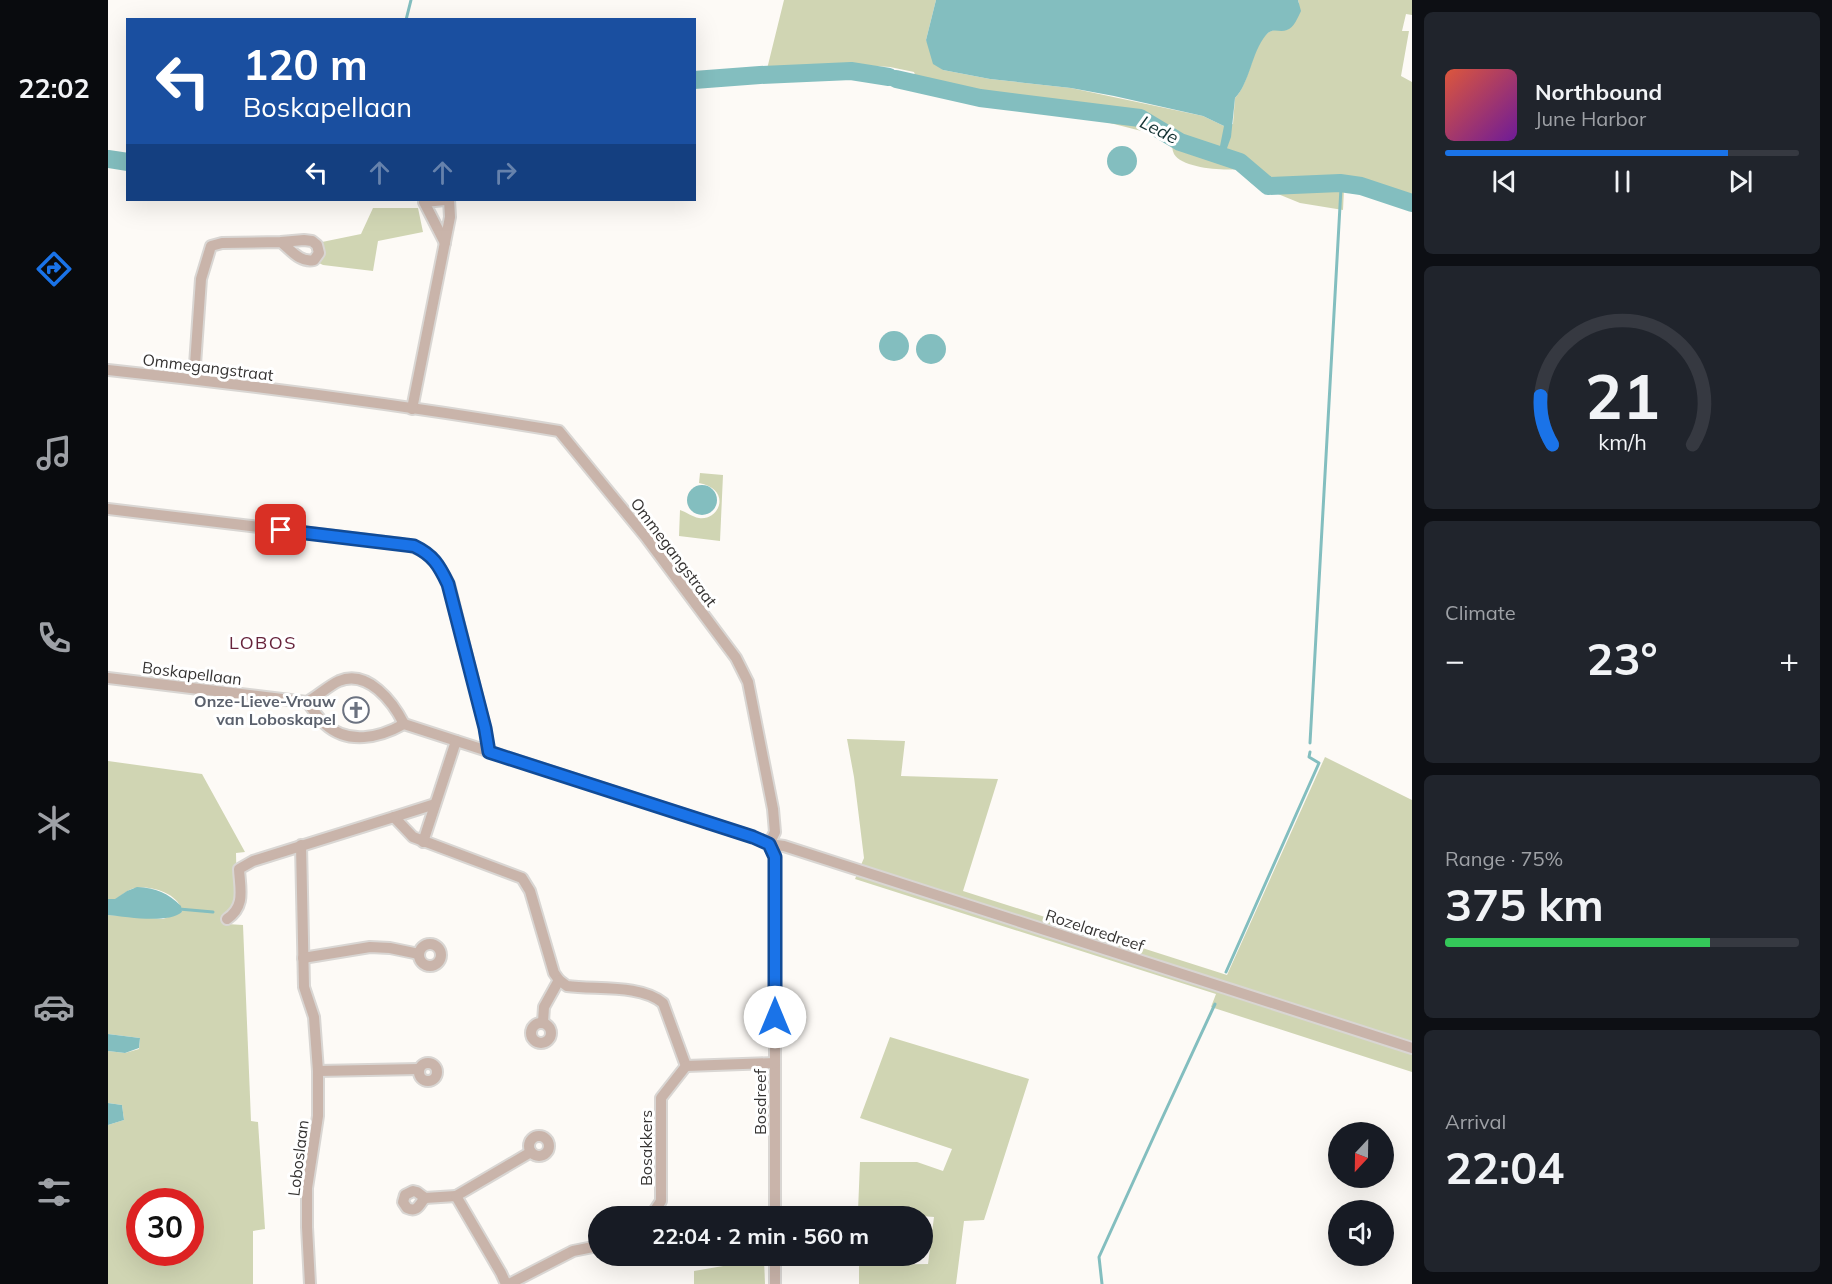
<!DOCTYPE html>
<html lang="en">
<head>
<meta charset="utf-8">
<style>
	:root { --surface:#171b24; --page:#20242c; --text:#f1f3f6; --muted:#9ea1a6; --line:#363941; --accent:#1a73e8 }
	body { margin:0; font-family:Mulish,sans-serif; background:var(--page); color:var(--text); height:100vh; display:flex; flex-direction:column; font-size:22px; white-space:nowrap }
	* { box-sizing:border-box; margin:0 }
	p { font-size:20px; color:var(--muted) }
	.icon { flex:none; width:33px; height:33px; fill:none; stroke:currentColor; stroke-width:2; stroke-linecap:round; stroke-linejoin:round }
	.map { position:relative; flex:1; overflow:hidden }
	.panel { display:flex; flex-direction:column; gap:12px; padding:12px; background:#0d0f14; width:420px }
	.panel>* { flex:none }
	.hud { position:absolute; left:18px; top:18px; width:570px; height:183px; border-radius:0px; box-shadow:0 6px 24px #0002; background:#1a4fa0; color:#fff; overflow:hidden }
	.needle { width:39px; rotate:202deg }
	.fabs { position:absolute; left:1220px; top:1122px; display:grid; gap:12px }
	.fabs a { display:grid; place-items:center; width:66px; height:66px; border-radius:50%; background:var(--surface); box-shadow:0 6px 24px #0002; font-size:30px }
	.speed { position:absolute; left:18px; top:1188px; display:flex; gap:12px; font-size:30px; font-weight:700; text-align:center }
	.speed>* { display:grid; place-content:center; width:78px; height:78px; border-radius:50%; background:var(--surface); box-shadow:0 6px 24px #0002; line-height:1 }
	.speed .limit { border:9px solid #d22; background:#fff; color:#111 }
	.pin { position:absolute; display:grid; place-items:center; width:51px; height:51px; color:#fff; margin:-26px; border-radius:12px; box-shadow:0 3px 9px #0006 }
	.me { position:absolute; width:66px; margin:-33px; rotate:0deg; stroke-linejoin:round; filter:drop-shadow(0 0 4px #0008) }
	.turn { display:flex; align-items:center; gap:21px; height:126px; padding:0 18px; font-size:27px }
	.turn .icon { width:78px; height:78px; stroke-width:2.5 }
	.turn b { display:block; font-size:42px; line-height:51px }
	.lanes { display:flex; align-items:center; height:57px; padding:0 18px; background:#0003; justify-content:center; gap:30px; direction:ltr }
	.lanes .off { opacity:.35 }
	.big { font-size:45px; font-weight:700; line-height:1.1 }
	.panel .widget { flex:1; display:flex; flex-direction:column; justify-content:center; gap:9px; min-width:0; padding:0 21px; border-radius:9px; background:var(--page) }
	.panel .dial { align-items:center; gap:0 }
	.dial svg { height:156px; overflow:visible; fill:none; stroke:var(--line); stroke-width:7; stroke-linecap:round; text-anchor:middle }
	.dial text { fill:var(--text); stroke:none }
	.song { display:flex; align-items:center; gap:18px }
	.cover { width:72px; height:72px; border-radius:9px; background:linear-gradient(135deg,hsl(10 70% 55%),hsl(280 70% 35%)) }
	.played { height:6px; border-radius:3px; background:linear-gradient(90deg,var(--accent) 80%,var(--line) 80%) }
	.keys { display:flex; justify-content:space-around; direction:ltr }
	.heat { display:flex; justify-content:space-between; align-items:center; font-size:33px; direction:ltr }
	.charge { height:9px; border-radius:4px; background:linear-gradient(90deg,#34c759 75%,var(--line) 0) }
	.trip { position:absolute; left:480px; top:1206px; width:345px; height:60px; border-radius:30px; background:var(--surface); box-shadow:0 6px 24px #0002; font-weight:700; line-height:60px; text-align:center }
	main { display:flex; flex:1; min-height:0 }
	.tab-bar { display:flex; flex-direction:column; width:108px; justify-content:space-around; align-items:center; background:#090b0e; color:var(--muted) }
	.tab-bar .icon { width:42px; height:42px }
	.tab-bar .on { color:var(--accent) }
	.tab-bar b { font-size:27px; color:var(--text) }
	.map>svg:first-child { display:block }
</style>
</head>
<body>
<main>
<nav class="tab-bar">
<b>22:02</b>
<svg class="icon on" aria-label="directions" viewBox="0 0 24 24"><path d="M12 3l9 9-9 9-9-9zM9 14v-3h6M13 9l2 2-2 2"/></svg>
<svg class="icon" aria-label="music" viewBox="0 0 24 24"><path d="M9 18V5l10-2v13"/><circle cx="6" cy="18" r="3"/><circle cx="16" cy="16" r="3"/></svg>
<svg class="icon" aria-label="phone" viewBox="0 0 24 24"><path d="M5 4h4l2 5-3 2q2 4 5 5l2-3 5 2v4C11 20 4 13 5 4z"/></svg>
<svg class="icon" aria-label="climate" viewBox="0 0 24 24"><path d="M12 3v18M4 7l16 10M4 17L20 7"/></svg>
<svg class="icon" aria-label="car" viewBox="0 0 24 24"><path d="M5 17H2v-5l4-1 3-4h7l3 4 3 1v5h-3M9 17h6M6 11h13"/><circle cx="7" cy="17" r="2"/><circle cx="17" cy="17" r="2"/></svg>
<svg class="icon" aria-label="filters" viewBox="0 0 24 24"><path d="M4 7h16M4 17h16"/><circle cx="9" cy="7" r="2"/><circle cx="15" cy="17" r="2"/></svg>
</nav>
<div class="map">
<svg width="1304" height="1284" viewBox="0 0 1304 1284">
	<rect width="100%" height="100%" fill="#fdfaf6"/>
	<!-- green -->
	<g fill="#d0d5b3" fill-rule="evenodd">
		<path d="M676 0H828L818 40 835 70 882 79 963 88 1095 116 1116 126 1125 124 1127 98C1142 84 1144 43 1161 32 1166 29 1174 30 1179 30L1191 3 1190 0H1304V15L1298 14 1294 31H1301L1293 76 1304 82V199L1272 191 1267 198 1236 189 1235 210 1192 203 1143 183 1130 169C1115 171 1074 168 1066 154 1064 150 1064 144 1063 140L1057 137 998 122 878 105 812 89 806 72 782 67 734 64 659 69Z"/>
		<polygon points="265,208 310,208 315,232 270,241 265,271 215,265 211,263 216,255 214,242 253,234"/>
		<path d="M592 473 615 475 612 541 571 536 572 510C579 512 584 517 591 518 612 521 624 489 591 483Z"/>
		<polygon points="739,739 797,741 793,776 890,779 855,891 1119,975 1217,757 1304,800 1304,1072 1103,1007 1108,994 747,879 756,858 746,777"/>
		<path d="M0 761 94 774 137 852 128 853 129 903 119 924 135 925 143 1121 150 1122 157 1229 145 1231V1284H0V1125L16 1120 14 1105 0 1103V1051L17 1053 31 1049 32 1038 0 1034V915L55 919 74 912C72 894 44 885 28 888 20 889 14 895 7 900L0 899ZM32 1202H82V1252H32Z"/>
		<polygon points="782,1037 921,1079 876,1220 856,1221 848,1284 751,1284 751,1265 820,1264 826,1217 750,1211 752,1162 809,1162 835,1171 844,1149 752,1118"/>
		<polygon points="656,1259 657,1284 586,1284 586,1271"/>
	</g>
	<!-- water -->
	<g fill="#83bebf">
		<path d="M828 0H1190L1193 11C1190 17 1186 28 1179 30 1171 33 1164 27 1158 35 1143 53 1142 83 1127 98L1123 137 1118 151H1111L1116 126 1095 116 1006 96 963 88 882 79 835 70 825 64 818 40Z"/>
		<circle cx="1014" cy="161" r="15"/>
		<circle cx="786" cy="346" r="15"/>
		<circle cx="823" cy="349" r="15"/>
		<circle cx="594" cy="500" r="15"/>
		<path d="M29 887C48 888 60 893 73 906L74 912C60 924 19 917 0 915V899H7L19 891Z"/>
		<polygon points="0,1034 32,1038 31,1048 17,1053 0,1051"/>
		<polygon points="0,1103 14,1105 16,1120 0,1125"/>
	</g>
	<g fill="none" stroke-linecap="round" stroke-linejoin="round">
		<!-- stream -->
		<g stroke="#83bebf" stroke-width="3">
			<polyline points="298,20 303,0"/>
			<polyline points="1114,156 1115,148"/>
			<polyline points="1202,743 1233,188 1232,183"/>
			<polyline points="71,909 105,912"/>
			<polyline points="1118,972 1211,763 1201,757 1202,752"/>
			<polyline points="994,1284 991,1257 1051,1125 1107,1004"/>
		</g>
		<!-- river -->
		<g stroke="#83bebf" stroke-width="18">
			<polyline points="788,79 872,98 1032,118 1072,142 1132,162 1160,186 1232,183 1253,186 1304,203"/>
			<polyline points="586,80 652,75 743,71 781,77"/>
			<polyline points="0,159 20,162"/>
		</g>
		<!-- minor casing -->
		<g stroke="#d9d6d3" stroke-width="14">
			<g id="minor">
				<polyline points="337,200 316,202 337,243"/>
				<path d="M0 370C151 386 301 406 451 431L537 536 628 658 640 682 665 809 667 832 661 844"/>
				<path d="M86 379 93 279 103 246 114 243 173 242C183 250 192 263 206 260L211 253 209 245 204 241 196 240 173 242"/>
				<polyline points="304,409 342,217 341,200"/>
				<path d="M0 509 294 544C320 549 329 561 341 584L377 728 381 752"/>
				<path d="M0 678 199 702C210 696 220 686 231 681 260 669 285 702 296 724"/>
				<path d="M199 702C205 709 210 718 217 724 240 745 271 738 296 724L645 837 661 844 676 846 1304 1048"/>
				<path d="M327 804 286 817 305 837 414 878 422 891 446 973 451 980 459 986C488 990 532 984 555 1003L578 1066"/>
				<polyline points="315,842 348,741"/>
				<polyline points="661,844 667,857 667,1216"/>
				<polyline points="193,845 196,987 206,1017 210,1071 210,1116 199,1188 199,1227 202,1284"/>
				<path d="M119 919C138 906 132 889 131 869L145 861 286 817"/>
				<circle cx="322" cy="955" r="11"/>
				<polyline points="195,958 262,947 282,948 311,954"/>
				<polyline points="435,1022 436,1007 451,980"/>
				<circle cx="433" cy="1033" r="10"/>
				<circle cx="320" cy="1072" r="9"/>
				<polyline points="578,1066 667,1063"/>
				<polyline points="210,1071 311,1069"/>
				<circle cx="431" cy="1146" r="10"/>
				<path d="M305 1191 309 1192 317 1198C311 1204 310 1213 299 1208L295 1202 297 1195Z"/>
				<polyline points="317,1198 348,1196"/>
				<polyline points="543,1216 553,1201 553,1098 578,1066"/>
				<polyline points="398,1284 393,1273 348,1196 423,1152"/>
				<polyline points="401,1284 465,1251 490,1246"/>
				<polyline points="667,1284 667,1256"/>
			</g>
		</g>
		<!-- minor -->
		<use href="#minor" stroke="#c9b4aa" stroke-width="10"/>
	</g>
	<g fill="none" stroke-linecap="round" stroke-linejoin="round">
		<!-- route casing -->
		<g stroke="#114b97" stroke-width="15">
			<path id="route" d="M173 530 306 546C325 555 331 565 340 584L377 728 381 752 645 837 661 844 667 857V1017"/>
		</g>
		<!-- route -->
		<use href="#route" stroke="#1a73e8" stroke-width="10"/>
	</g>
	<!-- icons -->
	<defs>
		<g id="church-ring" transform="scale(1.35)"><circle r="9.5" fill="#fff" stroke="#6b7280" stroke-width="1.5"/><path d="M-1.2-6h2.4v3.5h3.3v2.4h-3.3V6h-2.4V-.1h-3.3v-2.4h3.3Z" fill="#6b7280"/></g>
	</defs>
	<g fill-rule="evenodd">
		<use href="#church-ring" x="248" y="710"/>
	</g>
	<g text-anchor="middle" stroke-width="6" stroke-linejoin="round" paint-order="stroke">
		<!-- street labels -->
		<g font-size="16" fill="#363433" stroke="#fff">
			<text transform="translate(100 367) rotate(7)" y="6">Ommegangstraat</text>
			<text transform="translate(566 552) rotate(53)" y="6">Ommegangstraat</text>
			<text transform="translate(84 673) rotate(7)" y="6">Boskapellaan</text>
			<text transform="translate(987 930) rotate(18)" y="6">Rozelaredreef</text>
			<text transform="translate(652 1102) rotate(-90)" y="6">Bosdreef</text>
			<text transform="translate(538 1148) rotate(-90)" y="6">Bosakkers</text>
			<text transform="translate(190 1158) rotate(-83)" y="6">Loboslaan</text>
		</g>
		<!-- worship labels -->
		<g font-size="16" font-weight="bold" fill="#5b616d" stroke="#fff" text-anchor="end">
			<text x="228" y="707">Onze-Lieve-Vrouw<tspan x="228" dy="18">van Loboskapel</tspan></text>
		</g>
		<!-- water labels -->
		<g font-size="18" font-style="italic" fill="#123132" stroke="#fff">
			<text transform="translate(1051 130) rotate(27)" y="6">Lede</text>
		</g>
		<!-- neighbourhood labels -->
		<g font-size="18" letter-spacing="1.5" fill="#67233b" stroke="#fff">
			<text x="155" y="649">LOBOS</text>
		</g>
	</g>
</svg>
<div class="fabs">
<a><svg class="needle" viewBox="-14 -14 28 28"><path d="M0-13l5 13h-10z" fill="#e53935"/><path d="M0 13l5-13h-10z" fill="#9ea1a6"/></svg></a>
<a><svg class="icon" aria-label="sound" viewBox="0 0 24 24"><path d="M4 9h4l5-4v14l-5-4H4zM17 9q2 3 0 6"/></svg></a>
</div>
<div class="speed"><div class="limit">30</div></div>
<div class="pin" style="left:173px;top:530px;background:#d93025"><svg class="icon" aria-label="arrive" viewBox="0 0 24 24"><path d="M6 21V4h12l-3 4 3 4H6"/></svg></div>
<svg class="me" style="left:667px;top:1017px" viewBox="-20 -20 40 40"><circle r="19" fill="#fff"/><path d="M0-13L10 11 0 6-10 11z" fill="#1a73e8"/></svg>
<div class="trip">22:04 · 2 min · 560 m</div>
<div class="hud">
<div class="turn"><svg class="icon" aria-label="left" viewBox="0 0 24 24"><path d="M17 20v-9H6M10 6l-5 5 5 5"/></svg><div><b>120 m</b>Boskapellaan</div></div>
<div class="lanes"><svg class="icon" aria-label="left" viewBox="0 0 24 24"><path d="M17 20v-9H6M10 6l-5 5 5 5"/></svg><svg class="icon off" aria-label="ahead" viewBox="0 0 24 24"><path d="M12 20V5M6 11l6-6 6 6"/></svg><svg class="icon off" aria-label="ahead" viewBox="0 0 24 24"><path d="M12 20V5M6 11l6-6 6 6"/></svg><svg class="icon off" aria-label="right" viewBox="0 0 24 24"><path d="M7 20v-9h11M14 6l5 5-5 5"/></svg></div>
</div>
</div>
<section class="panel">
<div class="widget">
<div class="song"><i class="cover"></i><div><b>Northbound</b><p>June Harbor</p></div></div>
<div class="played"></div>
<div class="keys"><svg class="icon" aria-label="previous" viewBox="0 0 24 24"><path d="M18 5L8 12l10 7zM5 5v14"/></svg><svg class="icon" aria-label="pause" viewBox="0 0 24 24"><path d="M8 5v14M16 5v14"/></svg><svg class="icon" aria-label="next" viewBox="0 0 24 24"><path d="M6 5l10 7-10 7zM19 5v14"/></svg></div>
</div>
<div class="widget dial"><svg viewBox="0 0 100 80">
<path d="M14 69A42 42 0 1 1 86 69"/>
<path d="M14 69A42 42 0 0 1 8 44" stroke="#1a73e8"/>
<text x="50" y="56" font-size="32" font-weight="700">21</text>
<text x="50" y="72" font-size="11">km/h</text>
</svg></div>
<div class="widget"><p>Climate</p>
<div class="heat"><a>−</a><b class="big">23°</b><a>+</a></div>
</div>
<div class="widget"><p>Range · 75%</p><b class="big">375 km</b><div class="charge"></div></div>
<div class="widget"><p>Arrival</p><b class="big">22:04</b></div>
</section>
</main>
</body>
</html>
